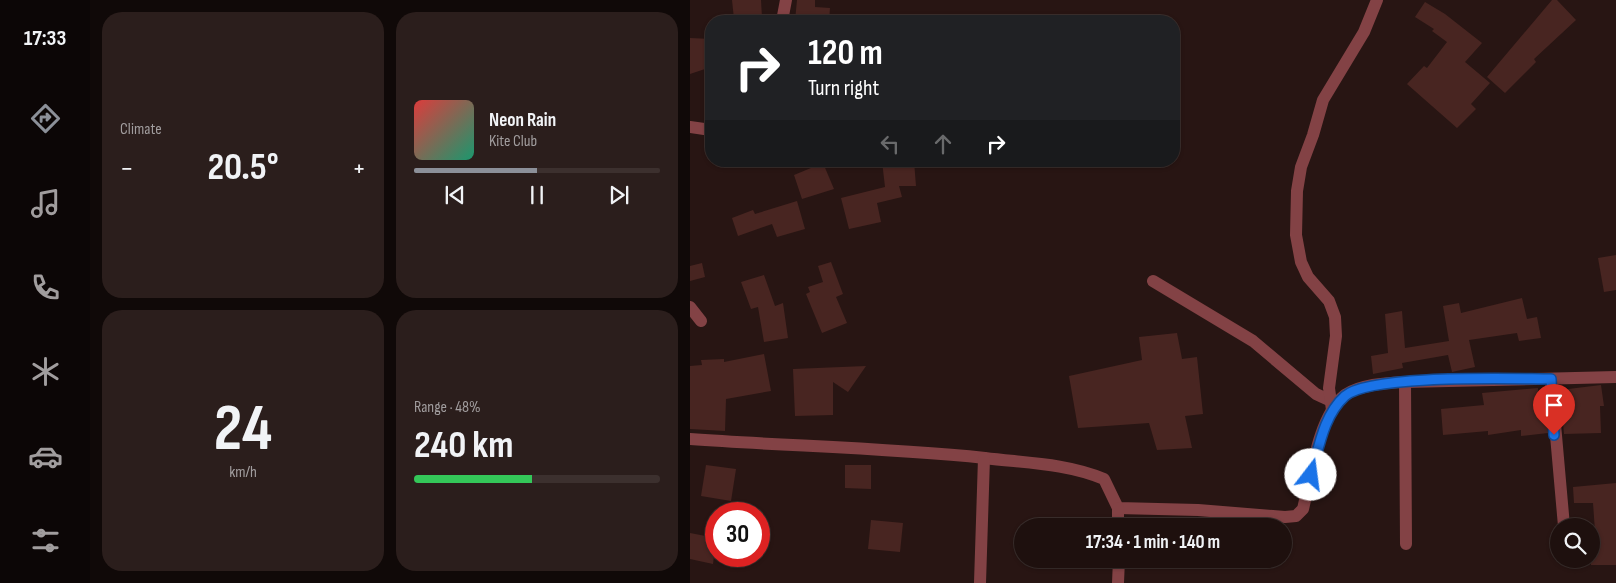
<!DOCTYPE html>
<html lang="en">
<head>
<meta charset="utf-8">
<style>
	:root { --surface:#1e100e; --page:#2b1e1c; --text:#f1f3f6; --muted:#a19d9e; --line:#3c302e; --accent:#8c9099 }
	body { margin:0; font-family:"Sofia Sans Condensed",sans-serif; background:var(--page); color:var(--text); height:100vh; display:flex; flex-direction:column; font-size:19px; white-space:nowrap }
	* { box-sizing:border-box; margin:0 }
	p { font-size:16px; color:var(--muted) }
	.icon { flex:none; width:28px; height:28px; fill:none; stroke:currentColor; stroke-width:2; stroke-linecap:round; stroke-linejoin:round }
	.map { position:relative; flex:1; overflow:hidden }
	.sheet { display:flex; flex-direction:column; gap:12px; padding:12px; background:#100908; width:600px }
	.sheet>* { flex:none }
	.guide { position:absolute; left:15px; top:15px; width:475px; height:152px; border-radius:20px; box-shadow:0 1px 4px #0004,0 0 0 1px var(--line); background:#202124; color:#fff; overflow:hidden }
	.buttons { position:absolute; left:860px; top:518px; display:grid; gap:10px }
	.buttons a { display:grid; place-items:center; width:50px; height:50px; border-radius:50%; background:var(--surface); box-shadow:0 1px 4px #0004,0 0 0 1px var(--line); font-size:25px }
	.speed { position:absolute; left:15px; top:502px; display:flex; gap:10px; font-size:25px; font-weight:700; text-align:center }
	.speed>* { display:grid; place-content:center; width:65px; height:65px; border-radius:50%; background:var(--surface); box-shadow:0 1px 4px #0004,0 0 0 1px var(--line); line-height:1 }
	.speed .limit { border:8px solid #d22; background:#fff; color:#111 }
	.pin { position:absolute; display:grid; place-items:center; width:42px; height:42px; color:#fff; margin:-51px -21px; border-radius:50% 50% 50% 0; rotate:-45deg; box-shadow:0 0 5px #0007 }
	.pin .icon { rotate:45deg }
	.me { position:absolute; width:55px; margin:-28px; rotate:15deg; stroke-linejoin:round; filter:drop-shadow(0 0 4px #0008) }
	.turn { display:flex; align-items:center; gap:18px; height:105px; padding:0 20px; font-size:22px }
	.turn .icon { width:65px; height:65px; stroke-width:2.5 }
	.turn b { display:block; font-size:35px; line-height:42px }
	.lanes { display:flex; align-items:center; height:48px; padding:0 20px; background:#0003; justify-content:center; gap:25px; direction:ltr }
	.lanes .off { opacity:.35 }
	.big { font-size:38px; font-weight:700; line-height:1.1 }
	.sheet .widget { flex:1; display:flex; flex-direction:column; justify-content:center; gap:8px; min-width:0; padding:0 18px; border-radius:20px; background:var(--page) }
	.sheet .dial { align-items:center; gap:0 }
	.dial b { font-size:65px; line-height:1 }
	.song { display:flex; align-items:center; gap:15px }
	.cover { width:60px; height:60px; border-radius:8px; background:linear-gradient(135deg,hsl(0 70% 55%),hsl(160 70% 35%)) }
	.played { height:5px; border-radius:2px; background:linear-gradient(90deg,var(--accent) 50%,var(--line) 50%) }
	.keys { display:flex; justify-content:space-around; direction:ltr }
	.heat { display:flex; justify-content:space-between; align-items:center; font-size:28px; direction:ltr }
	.charge { height:8px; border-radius:4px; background:linear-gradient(90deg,#34c759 48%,var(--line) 0) }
	.sheet .tiles { flex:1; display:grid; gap:12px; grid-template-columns:repeat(2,1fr) }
	.trip { position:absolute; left:324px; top:518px; width:278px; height:50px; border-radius:25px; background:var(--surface); box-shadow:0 1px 4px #0004,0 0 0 1px var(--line); font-weight:700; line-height:50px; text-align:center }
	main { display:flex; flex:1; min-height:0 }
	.dock { display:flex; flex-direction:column; width:90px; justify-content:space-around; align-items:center; background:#0c0606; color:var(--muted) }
	.dock .icon { width:35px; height:35px }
	.dock .current { color:var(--accent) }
	.dock b { font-size:22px; color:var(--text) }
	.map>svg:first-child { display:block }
</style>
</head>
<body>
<main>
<nav class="dock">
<b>17:33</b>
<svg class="icon current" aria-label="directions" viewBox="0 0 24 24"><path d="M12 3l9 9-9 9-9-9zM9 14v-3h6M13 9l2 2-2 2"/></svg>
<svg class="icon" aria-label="music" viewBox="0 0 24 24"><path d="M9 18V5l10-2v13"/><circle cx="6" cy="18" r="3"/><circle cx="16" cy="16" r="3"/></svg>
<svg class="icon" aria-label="phone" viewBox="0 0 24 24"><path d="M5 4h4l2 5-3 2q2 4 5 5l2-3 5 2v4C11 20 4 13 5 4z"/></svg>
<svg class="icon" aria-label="climate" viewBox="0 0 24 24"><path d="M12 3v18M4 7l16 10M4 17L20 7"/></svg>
<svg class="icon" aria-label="car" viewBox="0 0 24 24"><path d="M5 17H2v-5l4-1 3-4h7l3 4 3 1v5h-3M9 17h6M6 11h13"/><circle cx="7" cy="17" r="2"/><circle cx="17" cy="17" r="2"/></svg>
<svg class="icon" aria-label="filters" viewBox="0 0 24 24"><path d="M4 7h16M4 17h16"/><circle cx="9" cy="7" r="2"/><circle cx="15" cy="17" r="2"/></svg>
</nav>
<section class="sheet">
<div class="tiles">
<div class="widget"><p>Climate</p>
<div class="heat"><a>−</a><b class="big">20.5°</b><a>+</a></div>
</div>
<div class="widget">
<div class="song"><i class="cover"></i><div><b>Neon Rain</b><p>Kite Club</p></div></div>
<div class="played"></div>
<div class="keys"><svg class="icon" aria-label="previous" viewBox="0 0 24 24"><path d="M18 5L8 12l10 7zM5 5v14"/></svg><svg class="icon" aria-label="pause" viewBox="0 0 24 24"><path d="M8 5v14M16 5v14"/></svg><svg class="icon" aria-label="next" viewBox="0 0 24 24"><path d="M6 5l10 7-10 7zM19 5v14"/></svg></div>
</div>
<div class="widget dial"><b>24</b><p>km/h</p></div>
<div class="widget"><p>Range · 48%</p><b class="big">240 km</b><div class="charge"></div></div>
</div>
</section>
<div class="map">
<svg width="926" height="583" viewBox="0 0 926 583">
	<rect width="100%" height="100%" fill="#281513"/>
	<!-- building -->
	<g fill="#482521">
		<polygon points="42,0 71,0 72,18 44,19"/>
		<polygon points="107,0 125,0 125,7 140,8 139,21 105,21"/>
		<polygon points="862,0 867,0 886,20 844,59 846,62 815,93 797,77"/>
		<polygon points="735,2 755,14 792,43 775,62 800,83 781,104 786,109 767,128 717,84 734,66 737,68 757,42 742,31 744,29 725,17"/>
		<polygon points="0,38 21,39 21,67 0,74"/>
		<polygon points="192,161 224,161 226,186 209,186 212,197 187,203 191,222 159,229 151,198 195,187"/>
		<polygon points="133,163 144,189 112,199 104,175"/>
		<polygon points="107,201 115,229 87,237 82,224 48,236 42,218 63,210 65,214"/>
		<polygon points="926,255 926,290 914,292 908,258"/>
		<polygon points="141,262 153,294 146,297 157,323 132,333 116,294 120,292 118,287 133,282 128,266"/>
		<polygon points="12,263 15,277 0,281 0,266"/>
		<polygon points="74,275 85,306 93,303 98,338 74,342 68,307 61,309 51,282"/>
		<polygon points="832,298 837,319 847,317 851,338 829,341 827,333 779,340 785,367 762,372 758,355 712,363 713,368 683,374 681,356 698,353 695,314 712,311 715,348 759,341 753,306 769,303 771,313"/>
		<polygon points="487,333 492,359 507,357 513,414 495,416 502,448 467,450 459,423 388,428 379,376 452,360 449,337"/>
		<polygon points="74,354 81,391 36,399 35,431 0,429 0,366 12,365 11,360 34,359 34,362"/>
		<polygon points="176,366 158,392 143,382 143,415 105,416 103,369"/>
		<polygon points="911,385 914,406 910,406 911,433 874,434 870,390"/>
		<polygon points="848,388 848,392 854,391 858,433 831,436 831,430 798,435 798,431 753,435 751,409 794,405 792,393"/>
		<polygon points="16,465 46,469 41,501 11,496"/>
		<polygon points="155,465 181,465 181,489 155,488"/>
		<polygon points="926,483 926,565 901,565 901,545 906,545 903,503 884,503 883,487"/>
		<polygon points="181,520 213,523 210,552 178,549"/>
		<polygon points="0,533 26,538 23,564 0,559"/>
	</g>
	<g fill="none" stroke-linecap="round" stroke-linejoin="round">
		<!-- minor -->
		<g stroke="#834245" stroke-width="12">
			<polyline points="92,21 96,0"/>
			<polyline points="0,127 21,130"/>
			<polyline points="463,281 563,341 626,394 639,400"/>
			<polyline points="0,307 11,321"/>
			<polyline points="861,379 874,526"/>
			<polyline points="715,382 716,544"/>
			<polyline points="642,410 639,388 646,336 645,317 639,301 618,277 611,262 606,235 607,191 611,167 623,135 633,100 674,32 687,0"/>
			<path d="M0 439C98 446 197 448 295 458 334 463 376 463 414 479L428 508 508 510 595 517 606 516 613 509C621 477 628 416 655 395 671 384 697 383 715 382L926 377"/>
			<polyline points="428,508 428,526"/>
			<polyline points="290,583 294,458"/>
			<polyline points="428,583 429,559"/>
		</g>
	</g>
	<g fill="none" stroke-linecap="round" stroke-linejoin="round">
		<!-- route casing -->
		<g stroke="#114b97" stroke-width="12">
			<path id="route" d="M621 475C629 448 633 416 655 396 680 374 823 379 861 379L864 435"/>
		</g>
		<!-- route -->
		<use href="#route" stroke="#1a73e8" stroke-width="9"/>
	</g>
</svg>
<div class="buttons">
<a><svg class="icon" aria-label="search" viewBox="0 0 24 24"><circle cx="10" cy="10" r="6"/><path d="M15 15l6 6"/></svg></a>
</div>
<div class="speed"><div class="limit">30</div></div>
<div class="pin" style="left:864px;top:435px;background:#d93025"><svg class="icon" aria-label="arrive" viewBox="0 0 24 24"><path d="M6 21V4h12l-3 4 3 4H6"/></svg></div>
<svg class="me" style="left:621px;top:475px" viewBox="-20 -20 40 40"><circle r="19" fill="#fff"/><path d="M0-13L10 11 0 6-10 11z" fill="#1a73e8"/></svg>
<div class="trip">17:34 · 1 min · 140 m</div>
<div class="guide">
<div class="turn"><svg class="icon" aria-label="right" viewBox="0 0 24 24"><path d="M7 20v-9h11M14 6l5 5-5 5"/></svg><div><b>120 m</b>Turn right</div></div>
<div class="lanes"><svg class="icon off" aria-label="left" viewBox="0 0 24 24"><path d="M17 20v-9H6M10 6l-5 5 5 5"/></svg><svg class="icon off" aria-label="ahead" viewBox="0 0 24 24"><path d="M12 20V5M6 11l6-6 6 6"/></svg><svg class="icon" aria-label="right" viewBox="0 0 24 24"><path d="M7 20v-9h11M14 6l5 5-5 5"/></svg></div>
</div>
</div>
</main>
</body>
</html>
